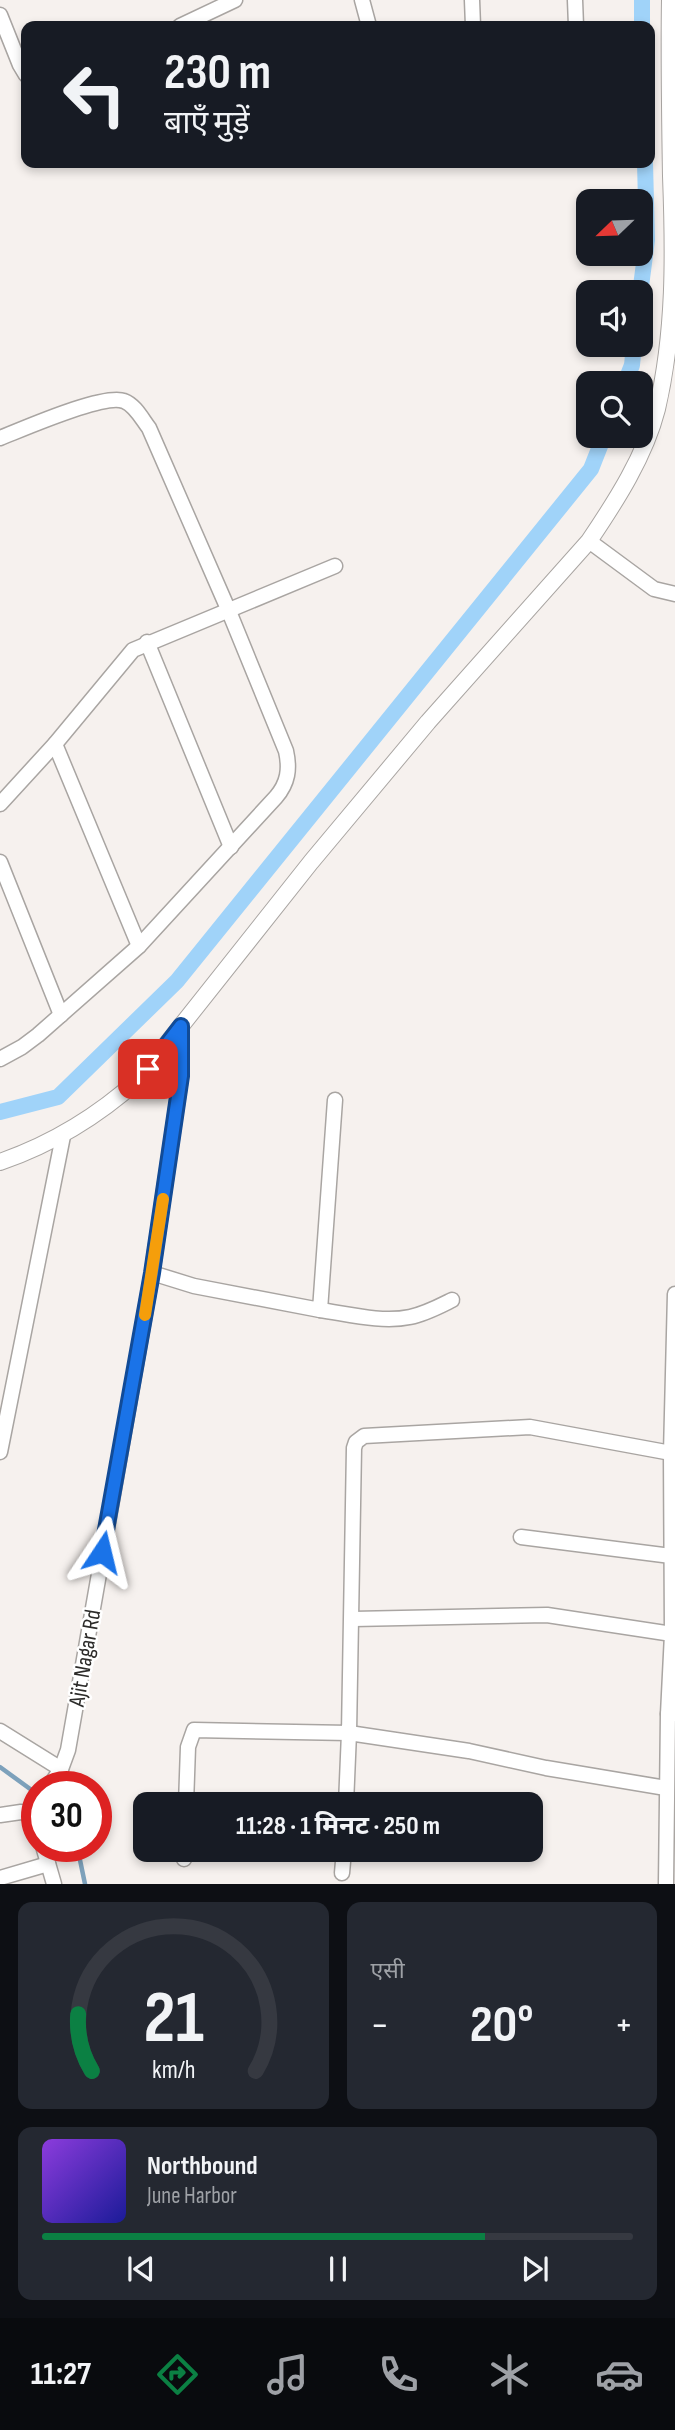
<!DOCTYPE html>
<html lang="hi">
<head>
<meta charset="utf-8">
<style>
	:root { --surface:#171b24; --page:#242831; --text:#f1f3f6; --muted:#9ea1a6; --line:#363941; --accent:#0b8043 }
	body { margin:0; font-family:"Sofia Sans Condensed","Noto Sans Devanagari",sans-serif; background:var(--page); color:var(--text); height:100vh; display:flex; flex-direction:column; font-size:26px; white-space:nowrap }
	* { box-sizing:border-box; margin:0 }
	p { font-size:23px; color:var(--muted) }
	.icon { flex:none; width:38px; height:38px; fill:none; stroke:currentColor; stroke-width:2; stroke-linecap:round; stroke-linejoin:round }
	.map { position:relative; height:1884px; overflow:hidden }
	.sheet { display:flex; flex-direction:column; gap:18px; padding:18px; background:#0d0f14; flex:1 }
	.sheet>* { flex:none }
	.hud { position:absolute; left:21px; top:21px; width:634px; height:147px; border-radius:14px; box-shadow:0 4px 10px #0003; background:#171b24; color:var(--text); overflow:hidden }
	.needle { width:46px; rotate:247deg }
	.tools { position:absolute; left:576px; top:189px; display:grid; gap:14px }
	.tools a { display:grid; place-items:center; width:77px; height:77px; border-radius:14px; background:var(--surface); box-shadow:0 4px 10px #0003; font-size:35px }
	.speed { position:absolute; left:21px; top:1771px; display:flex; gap:14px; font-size:35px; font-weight:700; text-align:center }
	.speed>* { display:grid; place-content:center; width:91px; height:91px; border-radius:50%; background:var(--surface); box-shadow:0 4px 10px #0003; line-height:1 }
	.speed .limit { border:10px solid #d22; background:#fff; color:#111 }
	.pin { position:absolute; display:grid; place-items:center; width:60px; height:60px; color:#fff; margin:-30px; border-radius:14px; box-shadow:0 4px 10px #0006 }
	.me { position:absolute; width:77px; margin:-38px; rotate:10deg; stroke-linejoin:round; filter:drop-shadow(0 0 5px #0008) }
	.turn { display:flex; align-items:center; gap:24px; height:147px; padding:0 28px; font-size:32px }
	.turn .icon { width:91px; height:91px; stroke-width:2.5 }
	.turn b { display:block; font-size:49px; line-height:60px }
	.big { font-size:52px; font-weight:700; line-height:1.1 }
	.sheet .tile { flex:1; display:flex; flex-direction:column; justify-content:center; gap:10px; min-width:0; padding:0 24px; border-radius:14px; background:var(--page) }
	.sheet .dial { align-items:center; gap:0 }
	.dial svg { height:182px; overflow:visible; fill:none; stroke:var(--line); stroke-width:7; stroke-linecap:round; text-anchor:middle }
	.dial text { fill:var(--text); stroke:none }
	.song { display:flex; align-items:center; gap:21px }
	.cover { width:84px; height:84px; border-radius:10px; background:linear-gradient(135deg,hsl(270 70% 55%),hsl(240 70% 35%)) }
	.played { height:7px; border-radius:4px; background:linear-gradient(90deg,var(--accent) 75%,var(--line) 75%) }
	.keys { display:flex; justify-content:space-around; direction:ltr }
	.heat { display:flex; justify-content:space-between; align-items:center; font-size:38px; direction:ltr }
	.sheet .tiles { flex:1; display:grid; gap:18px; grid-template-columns:1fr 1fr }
	.tile:last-child { grid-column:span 2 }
	.trip { position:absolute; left:133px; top:1792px; width:410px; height:70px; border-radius:14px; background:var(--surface); box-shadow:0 4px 10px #0003; font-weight:700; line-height:70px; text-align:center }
	.tab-bar { display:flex; height:112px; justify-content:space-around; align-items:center; background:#090b0e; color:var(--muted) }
	.tab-bar .icon { width:49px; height:49px }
	.tab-bar .active { color:var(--accent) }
	.tab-bar b { font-size:32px; color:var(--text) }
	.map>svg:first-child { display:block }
</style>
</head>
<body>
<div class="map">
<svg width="675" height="1884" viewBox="0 0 675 1884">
	<rect width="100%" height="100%" fill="#f6f1ee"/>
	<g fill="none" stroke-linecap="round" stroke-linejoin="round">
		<!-- stream -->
		<g stroke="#7da1bb" stroke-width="4.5">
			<polyline points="0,1767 37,1794"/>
			<polyline points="73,1846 80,1860 85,1884"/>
		</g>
		<!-- canal -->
		<g stroke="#a0d3f9" stroke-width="16">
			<polyline points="642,0 642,26"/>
			<polyline points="640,294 647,240 645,163"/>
			<polyline points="625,383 632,365 634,345"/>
			<polyline points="0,1112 58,1097 177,981 591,469 604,436"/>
		</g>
		<!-- minor casing -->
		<g stroke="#a9a5a2" stroke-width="17">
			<g id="minor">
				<polyline points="362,0 369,26"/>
				<polyline points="472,0 473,26"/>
				<polyline points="575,0 576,26"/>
				<polyline points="0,15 20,65 26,75"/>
				<polyline points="180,26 235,0"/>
				<path d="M0 438C23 429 104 393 124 401 135 405 142 419 149 428L228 609 286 751C290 769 288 783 276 797L139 946 38 1035 22 1047 0 1059"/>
				<polyline points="589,541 654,589 675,594"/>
				<polyline points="147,642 231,847"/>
				<polyline points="55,744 139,946"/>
				<polyline points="0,804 55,744 133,650 335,566"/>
				<polyline points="0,862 61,1015"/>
				<polyline points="152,1273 194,1286 320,1310 335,1100"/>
				<path d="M320 1310C348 1314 382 1323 410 1317 425 1314 438 1307 452 1300"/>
				<polyline points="0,1452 63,1136"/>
				<polyline points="521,1537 671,1556"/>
				<polyline points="353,1619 547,1615 672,1634"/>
				<polyline points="668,1714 672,1634 671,1453 675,1294"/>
				<polyline points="0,1731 61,1769"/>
				<polyline points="49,1787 61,1769 68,1750 152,1273 181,1076 181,1026"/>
				<polyline points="186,1804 188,1747 194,1730 349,1733 354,1448 356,1442 364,1436 530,1427 671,1453"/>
				<polyline points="346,1804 349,1733 469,1751 546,1768 666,1788"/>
				<polyline points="0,1815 21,1812 29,1814 37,1828"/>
				<polyline points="43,1846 54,1884"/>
				<polyline points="184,1859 184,1850"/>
				<polyline points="342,1873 344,1850"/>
				<polyline points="0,1878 48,1864"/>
				<polyline points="666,1884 668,1714 675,1714"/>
			</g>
		</g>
		<!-- tertiary casing -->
		<g stroke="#a9a5a2" stroke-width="18">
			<path id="tertiary" d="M0 1162C52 1144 98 1116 139 1079L311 862 428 722 589 541C616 501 645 456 657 409 675 332 674 254 671 176 670 117 669 59 670 0"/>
		</g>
		<!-- minor -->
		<use href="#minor" stroke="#fff" stroke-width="14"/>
		<!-- tertiary -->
		<use href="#tertiary" stroke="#fff" stroke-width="16"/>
	</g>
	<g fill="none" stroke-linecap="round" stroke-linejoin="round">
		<!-- route casing -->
		<g stroke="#114b97" stroke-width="18">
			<polyline id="route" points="102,1552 152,1273 181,1076 181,1026 148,1069"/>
		</g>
		<!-- route -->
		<use href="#route" stroke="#1a73e8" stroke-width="12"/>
		<!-- slow -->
		<polyline stroke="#f59e0b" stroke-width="12" points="145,1315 163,1199"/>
	</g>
	<g text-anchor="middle" stroke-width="5" stroke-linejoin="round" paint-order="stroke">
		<!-- street labels -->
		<g font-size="23" fill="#2c2b29" stroke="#fff">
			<text transform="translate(84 1658) rotate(-80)" y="8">Ajit Nagar Rd</text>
		</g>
	</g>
</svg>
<div class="tools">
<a><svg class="needle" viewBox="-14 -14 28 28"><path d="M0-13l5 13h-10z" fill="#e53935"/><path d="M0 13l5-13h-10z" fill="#9ea1a6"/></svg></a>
<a><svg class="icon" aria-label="sound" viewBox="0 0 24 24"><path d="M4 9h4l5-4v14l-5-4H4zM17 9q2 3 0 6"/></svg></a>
<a><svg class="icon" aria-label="search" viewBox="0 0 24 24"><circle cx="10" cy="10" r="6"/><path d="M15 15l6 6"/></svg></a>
</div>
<div class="speed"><div class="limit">30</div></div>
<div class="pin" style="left:148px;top:1069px;background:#d93025"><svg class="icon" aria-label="arrive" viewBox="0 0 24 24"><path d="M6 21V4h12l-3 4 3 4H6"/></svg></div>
<svg class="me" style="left:102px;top:1552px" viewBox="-20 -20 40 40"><path d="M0-17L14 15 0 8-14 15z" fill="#1a73e8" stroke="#fff" stroke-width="4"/></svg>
<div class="trip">11:28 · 1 मिनट · 250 m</div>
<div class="hud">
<div class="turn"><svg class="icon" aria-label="left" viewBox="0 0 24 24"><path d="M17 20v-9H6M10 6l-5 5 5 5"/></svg><div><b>230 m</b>बाएँ मुड़ें</div></div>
</div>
</div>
<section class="sheet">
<div class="tiles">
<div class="tile dial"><svg viewBox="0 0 100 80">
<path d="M14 69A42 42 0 1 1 86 69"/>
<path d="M14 69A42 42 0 0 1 8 44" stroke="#0b8043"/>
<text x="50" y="56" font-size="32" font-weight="700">21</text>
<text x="50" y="72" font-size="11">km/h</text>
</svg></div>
<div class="tile"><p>एसी</p>
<div class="heat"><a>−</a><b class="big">20°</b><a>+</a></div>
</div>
<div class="tile">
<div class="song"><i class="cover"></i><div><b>Northbound</b><p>June Harbor</p></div></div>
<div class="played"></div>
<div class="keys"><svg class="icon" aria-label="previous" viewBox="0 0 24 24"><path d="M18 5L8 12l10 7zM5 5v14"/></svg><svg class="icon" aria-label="pause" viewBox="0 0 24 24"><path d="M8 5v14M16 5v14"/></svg><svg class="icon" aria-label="next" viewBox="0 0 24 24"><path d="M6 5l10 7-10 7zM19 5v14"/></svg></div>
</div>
</div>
</section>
<nav class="tab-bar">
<b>11:27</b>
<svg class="icon active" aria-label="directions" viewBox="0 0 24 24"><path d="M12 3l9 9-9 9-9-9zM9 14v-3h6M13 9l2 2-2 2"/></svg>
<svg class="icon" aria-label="music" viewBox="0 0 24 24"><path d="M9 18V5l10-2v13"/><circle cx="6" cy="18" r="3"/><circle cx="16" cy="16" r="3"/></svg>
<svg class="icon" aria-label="phone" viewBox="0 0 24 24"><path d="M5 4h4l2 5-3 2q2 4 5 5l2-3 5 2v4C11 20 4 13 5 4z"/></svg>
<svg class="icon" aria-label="climate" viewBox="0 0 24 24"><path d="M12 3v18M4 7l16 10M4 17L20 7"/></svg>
<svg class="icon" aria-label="car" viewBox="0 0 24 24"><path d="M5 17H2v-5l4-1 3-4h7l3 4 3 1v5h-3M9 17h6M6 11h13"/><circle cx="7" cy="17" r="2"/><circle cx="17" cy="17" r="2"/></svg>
</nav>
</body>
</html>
